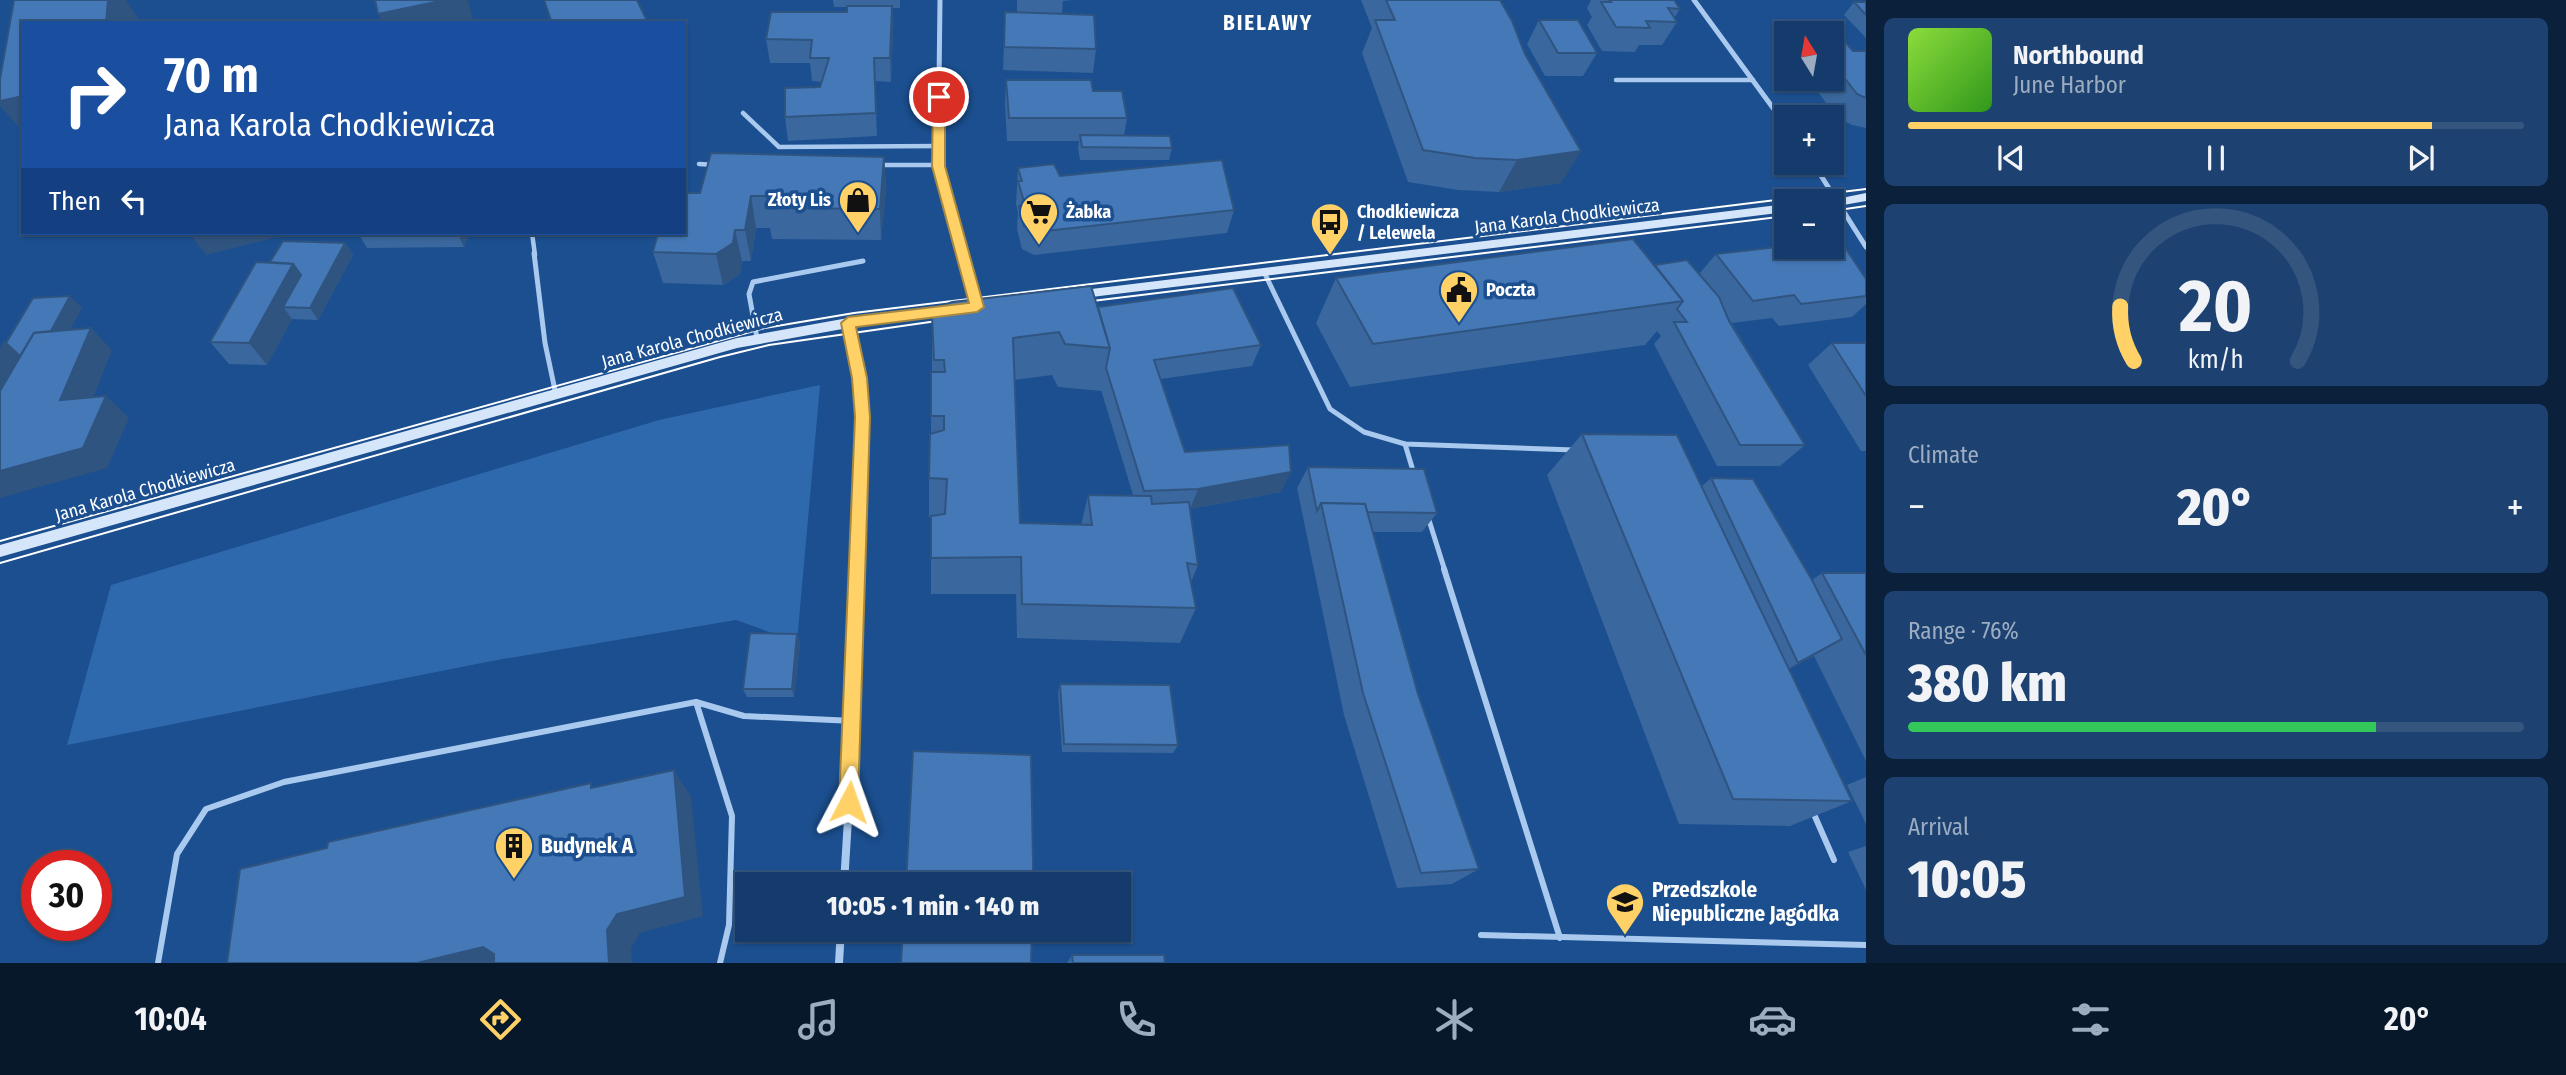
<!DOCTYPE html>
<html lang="en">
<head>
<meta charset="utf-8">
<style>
	:root { --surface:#143b6b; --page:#1d4271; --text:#f1f3f6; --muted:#9dadc1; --line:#33557e; --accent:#ffd166 }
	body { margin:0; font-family:"Fira Sans Condensed",sans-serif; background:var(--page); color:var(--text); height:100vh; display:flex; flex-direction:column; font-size:26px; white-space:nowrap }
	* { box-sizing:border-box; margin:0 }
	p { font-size:23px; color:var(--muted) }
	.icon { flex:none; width:38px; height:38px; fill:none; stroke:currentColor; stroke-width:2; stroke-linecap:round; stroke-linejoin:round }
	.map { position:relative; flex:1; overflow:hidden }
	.details { display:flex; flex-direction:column; gap:18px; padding:18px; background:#0b203b; width:700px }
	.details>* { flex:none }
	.top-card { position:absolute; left:21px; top:21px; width:665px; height:214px; border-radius:0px; box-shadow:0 2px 5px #0004,0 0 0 2px var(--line); background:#1a4fa0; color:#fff; overflow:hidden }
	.needle { width:46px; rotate:349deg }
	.controls { position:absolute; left:1774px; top:21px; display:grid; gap:14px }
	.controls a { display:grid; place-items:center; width:70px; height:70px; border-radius:0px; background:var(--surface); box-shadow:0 2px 5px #0004,0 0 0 2px var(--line); font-size:35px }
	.speed { position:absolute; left:21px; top:850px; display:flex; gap:14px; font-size:35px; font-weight:700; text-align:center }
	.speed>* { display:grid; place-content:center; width:91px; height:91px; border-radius:50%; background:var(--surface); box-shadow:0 2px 5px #0004,0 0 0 2px var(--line); line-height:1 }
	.speed .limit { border:10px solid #d22; background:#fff; color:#111 }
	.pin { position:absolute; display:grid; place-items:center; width:60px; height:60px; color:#fff; margin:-30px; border:4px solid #fff; border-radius:50%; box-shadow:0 2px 7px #0007 }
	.me { position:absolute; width:77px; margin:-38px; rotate:4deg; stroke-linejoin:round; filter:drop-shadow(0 0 5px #0008) }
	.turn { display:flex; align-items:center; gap:24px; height:147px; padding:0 28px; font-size:32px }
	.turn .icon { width:91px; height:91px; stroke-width:2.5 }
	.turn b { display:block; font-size:49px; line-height:60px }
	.then { display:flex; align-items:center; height:66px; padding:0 28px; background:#0003; gap:14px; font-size:26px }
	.big { font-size:52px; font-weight:800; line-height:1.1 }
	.details .widget { flex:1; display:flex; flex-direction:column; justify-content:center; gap:10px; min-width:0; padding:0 24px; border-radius:10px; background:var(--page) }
	.details .dial { align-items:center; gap:0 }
	.dial svg { height:182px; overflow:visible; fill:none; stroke:var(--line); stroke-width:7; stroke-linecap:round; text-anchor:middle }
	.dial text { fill:var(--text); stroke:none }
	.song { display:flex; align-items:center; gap:21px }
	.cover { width:84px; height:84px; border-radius:10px; background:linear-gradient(135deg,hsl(90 70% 55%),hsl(110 70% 35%)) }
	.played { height:7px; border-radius:4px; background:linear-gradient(90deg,var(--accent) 85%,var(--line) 85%) }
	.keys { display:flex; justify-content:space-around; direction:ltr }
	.heat { display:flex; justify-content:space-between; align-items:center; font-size:38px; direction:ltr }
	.charge { height:10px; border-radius:5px; background:linear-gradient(90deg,#34c759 76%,var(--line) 0) }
	.trip { position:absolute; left:735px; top:872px; width:396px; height:70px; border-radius:0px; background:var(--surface); box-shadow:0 2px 5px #0004,0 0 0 2px var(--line); font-weight:800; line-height:70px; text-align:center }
	.dock { display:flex; height:112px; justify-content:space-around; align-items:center; background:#08182b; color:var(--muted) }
	.dock .icon { width:49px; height:49px }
	.dock .active { color:var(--accent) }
	.dock b { font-size:32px; color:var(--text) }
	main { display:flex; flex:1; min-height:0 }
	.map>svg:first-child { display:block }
</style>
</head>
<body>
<main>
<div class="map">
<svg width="1866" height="963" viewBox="0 0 1866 963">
	<rect width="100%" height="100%" fill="#1b4f8f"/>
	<!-- green -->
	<polygon fill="#2e69ad" points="820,385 797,642 736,620 497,660 67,745 111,585 659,420"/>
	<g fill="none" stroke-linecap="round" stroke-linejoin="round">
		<!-- lane-far2 -->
		<g stroke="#a9c9ee" stroke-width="4.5">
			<polyline points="1616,80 1753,80"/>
			<polyline points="743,113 779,147 939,146"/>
			<polyline points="699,164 715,165"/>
			<polyline points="878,165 938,165"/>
			<polyline points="532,233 535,255"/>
		</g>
		<!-- lane-far1 -->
		<g stroke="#a9c9ee" stroke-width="5">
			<polyline points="534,253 545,343 556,395"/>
			<polyline points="1264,272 1330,409 1364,432 1405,444 1574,450"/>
			<polyline points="757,338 749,294 753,282 863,261"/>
			<polyline points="1405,444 1414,474"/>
			<polyline points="1428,517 1445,571"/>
		</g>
		<!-- lane -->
		<g stroke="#a9c9ee" stroke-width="6">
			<polyline points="1444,569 1560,938"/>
			<polyline points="1813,812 1834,860"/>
			<polyline points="1481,935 1866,945"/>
			<polyline points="158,963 177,854 206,809 284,782 696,702"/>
			<polyline points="720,963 729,925 732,816 696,702 744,716 854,721"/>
		</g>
		<!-- street-far2 -->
		<g stroke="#a9c9ee" stroke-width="5">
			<polyline points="940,0 938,165 963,255"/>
			<polyline points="1694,0 1787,127"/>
			<polyline points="1813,163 1866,247"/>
		</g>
		<!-- street-far1 -->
		<g stroke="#a9c9ee" stroke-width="7">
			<polyline points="962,253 977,306"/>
			<polyline points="848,323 860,378 863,417 858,571"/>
		</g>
		<!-- street -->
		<g stroke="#a9c9ee" stroke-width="8">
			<polyline points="844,884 854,721 859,569"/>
			<polyline points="839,963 841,929"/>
		</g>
		<!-- secondary -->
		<g fill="#d6e6fa" fill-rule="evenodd">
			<polygon points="1866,193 1866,201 1832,207 1832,201 1827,201"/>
			<polygon points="1787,204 1787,212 1075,299 1069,295 1075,291"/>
			<polygon points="951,305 957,310 951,315 848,328 737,348 0,557 0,545 737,338 848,318"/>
		</g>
		<!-- tram -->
		<g stroke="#fff" stroke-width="2">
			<polyline points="1832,211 1866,206"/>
			<polyline points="1076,303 1787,216"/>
			<polyline points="0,541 765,328 854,313 1866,189"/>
			<polyline points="0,563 720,357 769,345 951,319"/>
		</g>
	</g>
	<!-- wall -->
	<g fill="#3a679d" fill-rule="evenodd">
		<polygon points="833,0 900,0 900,8 892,8 893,30 891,82 875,81 877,136 788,141 785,117 820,87 822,82 812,81 810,63 770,63 766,39 847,12 847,7 834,7"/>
		<polygon points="1017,0 1073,0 1063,1 1062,13 1017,13"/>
		<polygon points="1361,0 1500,0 1561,183 1499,192 1458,190 1408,182 1362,53 1372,28"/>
		<polygon points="1591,0 1674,0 1680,9 1674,18 1677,22 1662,45 1639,45 1635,52 1602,51 1587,25 1592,17 1587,8"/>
		<polygon points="1854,2 1866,2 1866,38 1844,15"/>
		<polygon points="1005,12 1096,49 1093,73 1003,70"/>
		<polygon points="1539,20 1597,53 1583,76 1545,76 1527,44"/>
		<polygon points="1832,43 1853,51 1866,51 1866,128 1852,125 1837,117 1808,79 1832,79"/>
		<polygon points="1006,80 1093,91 1127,118 1124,136 1172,148 1169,160 1080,160 1078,148 1079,141 1007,141 1005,103"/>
		<polygon points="884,157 886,189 881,240 772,239 770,228 756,228 751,261 742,261 740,274 723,285 663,283 653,252 700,193"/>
		<polygon points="1018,168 1060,176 1234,210 1227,233 1034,255 1022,249 1017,229 1018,213 1016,204"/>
		<polygon points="358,233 469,233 464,247 367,248"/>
		<polygon points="345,243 353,255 318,320 292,319 267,365 229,364 210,342 270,262"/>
		<polygon points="1716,254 1866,279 1866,304 1852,317 1779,326 1772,318 1732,323 1728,317 1805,445 1780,466 1717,466 1654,344 1661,336 1657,331 1645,345 1350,387 1316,323 1336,278 1655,265 1699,274"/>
		<path d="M1098 307 1261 345 1252 366 1161 379 1185 452 1281 492 1190 509 1198 565 1191 582 1196 608 1180 643 1017 638 1016 594H931V517H929V478L931 433V372H932V316ZM1052 375 1058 387 1101 391V390L1133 495H1088L1081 525 1020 523 1014 380Z"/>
		<polygon points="1832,343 1866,343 1866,451 1861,451 1808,365"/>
		<polygon points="1582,434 1702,486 1711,478 1812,580 1822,573 1866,573 1866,761 1814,656 1789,669 1852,801 1790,826 1679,824 1547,475"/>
		<polygon points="1308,467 1437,513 1422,532 1373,532 1418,694 1479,869 1452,884 1397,888 1344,715 1297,488"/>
		<polygon points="797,634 800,643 794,697 747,697 743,689"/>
		<polygon points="1060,684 1178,745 1173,753 1062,752 1058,692"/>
		<polygon points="1866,777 1866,824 1847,785"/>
		<polygon points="1866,846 1866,890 1848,852"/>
		<polygon points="1072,955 1165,963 1067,963"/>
	</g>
	<!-- shaded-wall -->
	<g fill="#305480">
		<polygon points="108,0 126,0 141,23 106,23"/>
		<polygon points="445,0 468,0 473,20 458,23 382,23 378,14"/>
		<polygon points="892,6 893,30 891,82 890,58"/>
		<polygon points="23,96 23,132 0,106 0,101"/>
		<polygon points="1581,151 1561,183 1499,192 1517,160"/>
		<polygon points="884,157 886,189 881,240 880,209"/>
		<polygon points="751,196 756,228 751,261 745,230"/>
		<polygon points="735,230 742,261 740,274 723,285 716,254"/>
		<polygon points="189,233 293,233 206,255"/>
		<polygon points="457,233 469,233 464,247"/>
		<polygon points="345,243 353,255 318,320 310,308"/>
		<polygon points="293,264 309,287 283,307 292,319 267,365 249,343"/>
		<polygon points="70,296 82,308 11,438 106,396 129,418 107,468 0,498 0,348 4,341 32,366"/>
		<polygon points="91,328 112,350 84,421 60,400"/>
		<polygon points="1291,472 1281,492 1190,509 1198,489"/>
		<polygon points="797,634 800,643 794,697 792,689"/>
		<polygon points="1842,639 1813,656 1770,680 1798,663"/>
		<polygon points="674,770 691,797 703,916 640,933 631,948 632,963 609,963 607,930"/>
		<polygon points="483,947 515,963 417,963"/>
	</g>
	<!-- building -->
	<g fill="#4478b7" stroke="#305480" stroke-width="2">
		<polygon points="14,0 108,0 106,23 23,23 23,96 0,101 0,79"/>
		<polygon points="375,0 445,0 378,14"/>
		<polygon points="544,0 637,0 648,23 552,23"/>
		<polygon points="1386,0 1500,0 1512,21 1525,54 1581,151 1517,160 1475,158 1423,150 1375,20 1395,20"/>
		<polygon points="1609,0 1674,0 1680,9 1668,8 1677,22 1646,21 1650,28 1616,27 1601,2 1611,2"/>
		<polygon points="1854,2 1866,2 1866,15"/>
		<polygon points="847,6 892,6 890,58 874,58 876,113 785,117 785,88 820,87 829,58 810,58 812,40 766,39 771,12 847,12"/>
		<polygon points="1005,12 1094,15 1096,49 1004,47"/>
		<polygon points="1539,20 1578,20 1597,53 1558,53"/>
		<polygon points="1832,43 1846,43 1853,51 1866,51 1866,98 1857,94 1832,62"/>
		<polygon points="1006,80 1091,80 1093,91 1122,91 1127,118 1009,118"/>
		<polygon points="1080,135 1170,136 1172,148 1082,147"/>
		<polygon points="711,153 884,157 880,209 767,208 769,196 751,196 745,230 735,230 733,243 716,254 653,252 658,233 684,233 684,193 700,193"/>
		<polygon points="1222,160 1234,210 1037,232 1024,226 1019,206 1025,205 1018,181 1022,181 1018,168 1054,164 1060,176"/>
		<polygon points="1633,239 1683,301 1373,344 1336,278"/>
		<polygon points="283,241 345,243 310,308 283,307 301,275 293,264 270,262"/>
		<polygon points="1832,243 1844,246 1866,279 1866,296 1801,304 1794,295 1753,301 1716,254 1787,246 1832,247"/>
		<polygon points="1687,260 1719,297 1729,321 1805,445 1740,445 1674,322 1687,322 1677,309 1683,301 1655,265"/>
		<polygon points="256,262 293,264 249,343 210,342"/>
		<polygon points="1091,286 1110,348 1065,344 1059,332 1013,338 1020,523 1092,525 1088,495 1151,496 1152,504 1189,502 1198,565 1187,563 1196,608 1022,604 1021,557 931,558 931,516 945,514 947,479 929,478 930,434 944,430 944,416 931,416 931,372 945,372 944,360 934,360 932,316 935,309 952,302"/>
		<polygon points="1233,288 1261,345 1154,360 1185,452 1289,445 1291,472 1198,489 1144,491 1106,368 1110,348 1098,307"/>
		<polygon points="70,296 51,331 34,333 20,356 6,343 33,298"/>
		<polygon points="91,328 60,400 106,396 83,448 0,471 0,391 34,333"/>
		<polygon points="1832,343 1866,343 1866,396"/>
		<polygon points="1582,434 1677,435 1852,801 1733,799"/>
		<polygon points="1308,467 1424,469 1437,513 1367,512 1365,504 1321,503 1317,511"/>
		<polygon points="1711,478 1753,479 1812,580 1842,639 1798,663"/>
		<polygon points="1321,503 1365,504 1418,694 1479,869 1421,873 1363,693"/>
		<polygon points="1822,573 1866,573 1866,655"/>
		<polygon points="750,633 797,634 792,689 743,689"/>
		<polygon points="1060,684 1170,685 1178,745 1064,744"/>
		<polygon points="913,751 1031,755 1033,861 1033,884 906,884"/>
		<polygon points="674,770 685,897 617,914 607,930 609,963 494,963 494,954 483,947 417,963 227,963 240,869 327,848 328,842 591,783 591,788"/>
		<polygon points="903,929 1032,929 1031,963 901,963"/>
		<polygon points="1072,955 1164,955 1165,963 1073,963"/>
	</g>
	<!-- route -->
	<polygon fill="#ffd166" stroke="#a68842" stroke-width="2" points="939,94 945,97 945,166 984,307 977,312 856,327 867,378 870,417 858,802 855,809 849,812 842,809 839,802 855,417 852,378 841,323 848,317 969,303 932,166 933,97"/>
	<!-- icons -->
	<defs>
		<g id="shop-pin" transform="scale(2.0125)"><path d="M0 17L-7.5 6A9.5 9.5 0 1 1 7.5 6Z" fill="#ffd166" stroke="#1b4f8f"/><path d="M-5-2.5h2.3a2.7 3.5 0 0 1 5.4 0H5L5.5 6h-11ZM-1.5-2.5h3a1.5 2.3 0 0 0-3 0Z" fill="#111"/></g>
		<g id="supermarket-pin" transform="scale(2.0125)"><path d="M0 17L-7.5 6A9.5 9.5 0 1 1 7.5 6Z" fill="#ffd166" stroke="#1b4f8f"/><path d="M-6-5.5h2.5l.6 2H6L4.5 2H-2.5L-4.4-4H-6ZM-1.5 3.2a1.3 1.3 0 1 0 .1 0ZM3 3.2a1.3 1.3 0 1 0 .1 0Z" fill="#111"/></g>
		<g id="bus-pin" transform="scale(2.0125)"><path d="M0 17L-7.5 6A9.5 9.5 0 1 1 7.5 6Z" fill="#ffd166" stroke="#1b4f8f"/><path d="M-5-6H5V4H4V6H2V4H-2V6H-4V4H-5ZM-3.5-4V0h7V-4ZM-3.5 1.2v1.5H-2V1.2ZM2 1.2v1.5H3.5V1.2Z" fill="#111"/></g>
		<g id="civic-pin" transform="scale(2.0125)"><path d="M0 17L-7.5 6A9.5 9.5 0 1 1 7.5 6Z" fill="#ffd166" stroke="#1b4f8f"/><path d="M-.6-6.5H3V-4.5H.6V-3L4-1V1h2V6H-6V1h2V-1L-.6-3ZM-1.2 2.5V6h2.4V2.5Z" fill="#111"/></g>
		<g id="building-pin" transform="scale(2.0125)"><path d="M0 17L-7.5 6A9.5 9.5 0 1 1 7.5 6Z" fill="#ffd166" stroke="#1b4f8f"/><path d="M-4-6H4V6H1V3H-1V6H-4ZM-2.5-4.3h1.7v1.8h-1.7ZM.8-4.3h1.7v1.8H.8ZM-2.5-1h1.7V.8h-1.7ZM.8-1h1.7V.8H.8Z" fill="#111"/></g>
		<g id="school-pin" transform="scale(2.0125)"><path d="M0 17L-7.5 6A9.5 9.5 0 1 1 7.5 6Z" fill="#ffd166" stroke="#1b4f8f"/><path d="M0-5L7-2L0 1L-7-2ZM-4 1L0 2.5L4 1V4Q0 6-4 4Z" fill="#111"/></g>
	</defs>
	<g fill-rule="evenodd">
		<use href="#shop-pin" x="858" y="200"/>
		<use href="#supermarket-pin" x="1039" y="212"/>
		<use href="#bus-pin" x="1330" y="222"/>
		<use href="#civic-pin" x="1459" y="290"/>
		<use href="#building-pin" x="514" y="846"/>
		<use href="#school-pin" x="1625" y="902"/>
	</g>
	<g text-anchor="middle" stroke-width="7" stroke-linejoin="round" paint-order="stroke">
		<!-- poi labels -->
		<g font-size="18" font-weight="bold" fill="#fff" stroke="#1b4f8f" text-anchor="start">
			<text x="831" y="206" text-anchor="end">Złoty Lis</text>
			<text x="1066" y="218">Żabka</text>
			<text x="1357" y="218">Chodkiewicza<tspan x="1357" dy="21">/ Lelewela</tspan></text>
			<text x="1486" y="296">Poczta</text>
		</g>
		<!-- street labels -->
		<g font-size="18" fill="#fff" stroke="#1b4f8f">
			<text transform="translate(1567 216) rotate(-7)" y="6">Jana Karola Chodkiewicza</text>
			<text transform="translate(692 338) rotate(-15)" y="6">Jana Karola Chodkiewicza</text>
			<text transform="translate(145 490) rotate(-16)" y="6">Jana Karola Chodkiewicza</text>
		</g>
		<!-- far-district labels -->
		<g font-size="21" font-weight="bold" letter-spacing="2" fill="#fff" stroke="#1b4f8f">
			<text x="1268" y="30">BIELAWY</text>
		</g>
		<!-- near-poi labels -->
		<g font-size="21" font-weight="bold" fill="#fff" stroke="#1b4f8f" text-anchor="start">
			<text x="541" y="853">Budynek A</text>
			<text x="1652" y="897">Przedszkole<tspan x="1652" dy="24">Niepubliczne Jagódka</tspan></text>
		</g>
	</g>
</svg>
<div class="controls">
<a><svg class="needle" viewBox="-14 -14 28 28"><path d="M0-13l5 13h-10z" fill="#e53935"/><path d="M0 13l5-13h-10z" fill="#9dadc1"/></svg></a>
<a>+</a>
<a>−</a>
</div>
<div class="speed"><div class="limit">30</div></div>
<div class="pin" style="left:939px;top:97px;background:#d93025"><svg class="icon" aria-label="arrive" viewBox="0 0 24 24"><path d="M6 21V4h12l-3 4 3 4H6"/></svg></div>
<svg class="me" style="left:849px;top:802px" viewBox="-20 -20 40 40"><path d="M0-17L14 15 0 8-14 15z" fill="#ffd166" stroke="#fff" stroke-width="4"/></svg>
<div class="trip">10:05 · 1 min · 140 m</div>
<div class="top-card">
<div class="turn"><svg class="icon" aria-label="right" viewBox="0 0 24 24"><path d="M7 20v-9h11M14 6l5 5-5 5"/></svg><div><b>70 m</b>Jana Karola Chodkiewicza</div></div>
<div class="then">Then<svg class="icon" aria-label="left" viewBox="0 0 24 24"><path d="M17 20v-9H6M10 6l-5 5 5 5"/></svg></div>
</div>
</div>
<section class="details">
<div class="widget">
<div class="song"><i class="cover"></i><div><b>Northbound</b><p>June Harbor</p></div></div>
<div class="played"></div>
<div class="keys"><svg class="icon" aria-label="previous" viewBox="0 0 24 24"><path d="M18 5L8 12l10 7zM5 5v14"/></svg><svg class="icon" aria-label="pause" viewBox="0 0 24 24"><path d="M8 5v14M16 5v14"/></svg><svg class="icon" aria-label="next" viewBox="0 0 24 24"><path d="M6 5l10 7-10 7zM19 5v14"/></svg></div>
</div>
<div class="widget dial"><svg viewBox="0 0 100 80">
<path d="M14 69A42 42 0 1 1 86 69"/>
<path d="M14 69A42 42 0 0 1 8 45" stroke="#ffd166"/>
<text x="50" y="56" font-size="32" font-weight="700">20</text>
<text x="50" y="72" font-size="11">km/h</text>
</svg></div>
<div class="widget"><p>Climate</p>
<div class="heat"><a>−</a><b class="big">20°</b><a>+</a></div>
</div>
<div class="widget"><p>Range · 76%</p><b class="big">380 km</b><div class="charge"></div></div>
<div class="widget"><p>Arrival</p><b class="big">10:05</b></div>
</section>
</main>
<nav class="dock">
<b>10:04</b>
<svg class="icon active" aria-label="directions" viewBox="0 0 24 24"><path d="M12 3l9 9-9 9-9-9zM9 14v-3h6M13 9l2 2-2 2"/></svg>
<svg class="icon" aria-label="music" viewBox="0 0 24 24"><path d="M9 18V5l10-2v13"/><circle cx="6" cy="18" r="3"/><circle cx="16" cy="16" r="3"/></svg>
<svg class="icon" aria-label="phone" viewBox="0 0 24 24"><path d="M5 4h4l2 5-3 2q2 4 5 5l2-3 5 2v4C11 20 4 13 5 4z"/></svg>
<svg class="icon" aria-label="climate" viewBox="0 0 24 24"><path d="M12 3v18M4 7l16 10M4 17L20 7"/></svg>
<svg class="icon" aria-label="car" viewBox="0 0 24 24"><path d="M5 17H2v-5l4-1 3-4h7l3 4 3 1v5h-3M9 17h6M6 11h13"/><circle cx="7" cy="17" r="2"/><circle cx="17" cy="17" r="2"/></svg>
<svg class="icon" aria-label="filters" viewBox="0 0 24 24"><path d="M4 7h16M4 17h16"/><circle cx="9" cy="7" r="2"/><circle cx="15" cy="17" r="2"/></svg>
<b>20°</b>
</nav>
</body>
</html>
